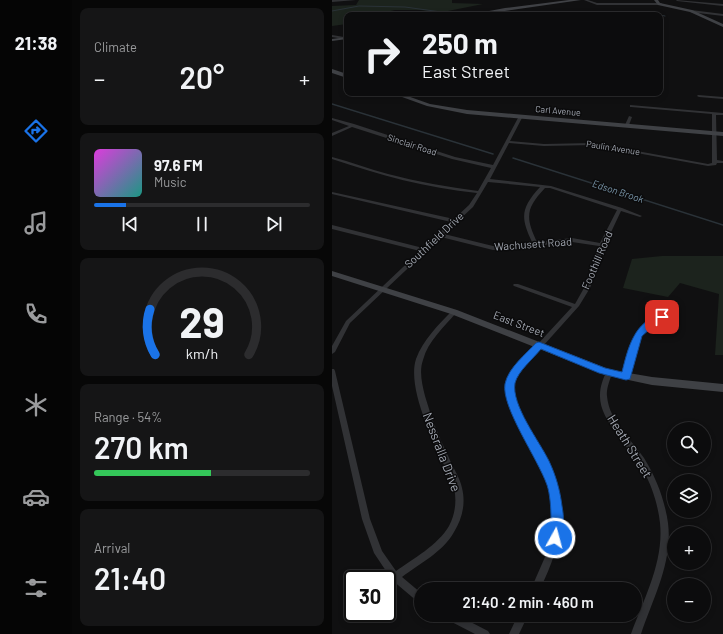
<!DOCTYPE html>
<html lang="en">
<head>
<meta charset="utf-8">
<style>
	:root { --surface:#0c0c0d; --page:#151516; --text:#f1f3f6; --muted:#9a9b9d; --line:#2c2c2e; --accent:#1a73e8 }
	body { margin:0; font-family:Barlow,sans-serif; background:var(--page); color:var(--text); height:100vh; display:flex; flex-direction:column; font-size:15px; white-space:nowrap }
	* { box-sizing:border-box; margin:0 }
	p { font-size:13px; color:var(--muted) }
	.icon { flex:none; width:22px; height:22px; fill:none; stroke:currentColor; stroke-width:2; stroke-linecap:round; stroke-linejoin:round }
	.map { position:relative; flex:1; overflow:hidden }
	.drawer { display:flex; flex-direction:column; gap:8px; padding:8px; background:#070707; width:260px }
	.drawer>* { flex:none }
	.hud { position:absolute; left:12px; top:12px; width:319px; height:84px; border-radius:8px; box-shadow:0 2px 6px #0003,0 0 0 1px var(--line); background:#0c0c0d; color:var(--text); overflow:hidden }
	.tools { position:absolute; left:335px; top:422px; display:grid; gap:8px }
	.tools a { display:grid; place-items:center; width:44px; height:44px; border-radius:50%; background:var(--surface); box-shadow:0 2px 6px #0003,0 0 0 1px var(--line); font-size:20px }
	.speed { position:absolute; left:12px; top:570px; display:flex; gap:8px; font-size:20px; font-weight:700; text-align:center }
	.speed>* { display:grid; place-content:center; width:52px; height:52px; border-radius:50%; background:var(--surface); box-shadow:0 2px 6px #0003,0 0 0 1px var(--line); line-height:1 }
	.speed .limit { border:2px solid #111; border-radius:6px; background:#fff; color:#111 }
	.pin { position:absolute; display:grid; place-items:center; width:34px; height:34px; color:#fff; margin:-17px; border-radius:8px; box-shadow:0 2px 6px #0006 }
	.me { position:absolute; width:44px; margin:-22px; rotate:7deg; stroke-linejoin:round; filter:drop-shadow(0 0 3px #0008) }
	.turn { display:flex; align-items:center; gap:14px; height:84px; padding:0 12px; font-size:18px }
	.turn .icon { width:52px; height:52px; stroke-width:2.5 }
	.turn b { display:block; font-size:28px; line-height:34px }
	.big { font-size:30px; font-weight:600; line-height:1.1 }
	.drawer .tile { flex:1; display:flex; flex-direction:column; justify-content:center; gap:6px; min-width:0; padding:0 14px; border-radius:8px; background:var(--page) }
	.drawer .dial { align-items:center; gap:0 }
	.dial svg { height:104px; overflow:visible; fill:none; stroke:var(--line); stroke-width:7; stroke-linecap:round; text-anchor:middle }
	.dial text { fill:var(--text); stroke:none }
	.song { display:flex; align-items:center; gap:12px }
	.cover { width:48px; height:48px; border-radius:6px; background:linear-gradient(135deg,hsl(300 70% 55%),hsl(170 70% 35%)) }
	.played { height:4px; border-radius:2px; background:linear-gradient(90deg,var(--accent) 15%,var(--line) 15%) }
	.keys { display:flex; justify-content:space-around; direction:ltr }
	.heat { display:flex; justify-content:space-between; align-items:center; font-size:22px; direction:ltr }
	.charge { height:6px; border-radius:3px; background:linear-gradient(90deg,#34c759 54%,var(--line) 0) }
	.trip { position:absolute; left:82px; top:582px; width:228px; height:40px; border-radius:20px; background:var(--surface); box-shadow:0 2px 6px #0003,0 0 0 1px var(--line); font-weight:600; line-height:40px; text-align:center }
	main { display:flex; flex:1; min-height:0 }
	.dock { display:flex; flex-direction:column; width:72px; justify-content:space-around; align-items:center; background:#050505; color:var(--muted) }
	.dock .icon { width:28px; height:28px }
	.dock .on { color:var(--accent) }
	.dock b { font-size:18px; color:var(--text) }
	.map>svg:first-child { display:block }
</style>
</head>
<body>
<main>
<nav class="dock">
<b>21:38</b>
<svg class="icon on" aria-label="directions" viewBox="0 0 24 24"><path d="M12 3l9 9-9 9-9-9zM9 14v-3h6M13 9l2 2-2 2"/></svg>
<svg class="icon" aria-label="music" viewBox="0 0 24 24"><path d="M9 18V5l10-2v13"/><circle cx="6" cy="18" r="3"/><circle cx="16" cy="16" r="3"/></svg>
<svg class="icon" aria-label="phone" viewBox="0 0 24 24"><path d="M5 4h4l2 5-3 2q2 4 5 5l2-3 5 2v4C11 20 4 13 5 4z"/></svg>
<svg class="icon" aria-label="climate" viewBox="0 0 24 24"><path d="M12 3v18M4 7l16 10M4 17L20 7"/></svg>
<svg class="icon" aria-label="car" viewBox="0 0 24 24"><path d="M5 17H2v-5l4-1 3-4h7l3 4 3 1v5h-3M9 17h6M6 11h13"/><circle cx="7" cy="17" r="2"/><circle cx="17" cy="17" r="2"/></svg>
<svg class="icon" aria-label="filters" viewBox="0 0 24 24"><path d="M4 7h16M4 17h16"/><circle cx="9" cy="7" r="2"/><circle cx="15" cy="17" r="2"/></svg>
</nav>
<section class="drawer">
<div class="tile"><p>Climate</p>
<div class="heat"><a>−</a><b class="big">20°</b><a>+</a></div>
</div>
<div class="tile">
<div class="song"><i class="cover"></i><div><b>97.6 FM</b><p>Music</p></div></div>
<div class="played"></div>
<div class="keys"><svg class="icon" aria-label="previous" viewBox="0 0 24 24"><path d="M18 5L8 12l10 7zM5 5v14"/></svg><svg class="icon" aria-label="pause" viewBox="0 0 24 24"><path d="M8 5v14M16 5v14"/></svg><svg class="icon" aria-label="next" viewBox="0 0 24 24"><path d="M6 5l10 7-10 7zM19 5v14"/></svg></div>
</div>
<div class="tile dial"><svg viewBox="0 0 100 80">
<path d="M14 69A42 42 0 1 1 86 69"/>
<path d="M14 69A42 42 0 0 1 10 34" stroke="#1a73e8"/>
<text x="50" y="56" font-size="32" font-weight="700">29</text>
<text x="50" y="72" font-size="11">km/h</text>
</svg></div>
<div class="tile"><p>Range · 54%</p><b class="big">270 km</b><div class="charge"></div></div>
<div class="tile"><p>Arrival</p><b class="big">21:40</b></div>
</section>
<div class="map">
<svg width="391" height="634" viewBox="0 0 391 634">
	<rect width="100%" height="100%" fill="#101011"/>
	<!-- green -->
	<g fill="#1c231d">
		<polygon points="27,0 120,0 120,3 151,4 111,12 87,10 63,10 54,12 54,15 15,15 15,24 0,26 0,6 24,5"/>
		<polygon points="330,256 391,256 391,355 383,355 387,294 348,283 336,297 291,288 300,259"/>
	</g>
	<g fill="none" stroke-linecap="round" stroke-linejoin="round">
		<!-- stream-far1 -->
		<g stroke="#2a3238" stroke-width="1">
			<polyline points="0,11 27,6 73,7 131,15"/>
			<polyline points="254,15 307,13 325,15"/>
			<polyline points="328,15 333,16"/>
		</g>
		<!-- stream -->
		<g stroke="#2a3238" stroke-width="1.5">
			<polyline points="0,104 161,154"/>
			<polyline points="181,158 391,225"/>
		</g>
		<!-- street -->
		<g fill="#313235" fill-rule="evenodd">
			<polygon points="0,0 24,0 0,2"/>
			<polygon points="252,0 256,0 265,3 329,3 330,4 329,5 265,5"/>
			<polygon points="344,0 391,4 391,6 345,1"/>
			<polygon points="359,10 391,14 391,16 358,12"/>
			<polygon points="0,35 12,37 13,38 12,39 0,37"/>
			<polygon points="366,95 391,97 391,99 367,97 365,96"/>
			<path d="M298 105 391 113V115H384L385 160 391 161V163H385L384 165 376 166 261 145 212 146 177 143 158 179 219 186 290 208 310 216 308 217 289 211 273 245 258 288 247 306 185 375C184 379 180 385 181 389 181 397 189 413 193 420 206 445 221 468 227 495 234 528 222 560 208 589H199L213 557 218 542 220 527 221 511 219 496 215 480 208 463 181 410 174 389 180 372 240 307 182 286 181 285 182 284H186L243 304 252 288 267 246 240 242 161 250 109 237 18 323 3 352 0 354V346L14 321 88 251 0 229V225L91 248 119 222 0 194V192L122 219 137 205 145 193C95 188 47 175 0 159V157C19 162 37 169 56 174 86 182 116 187 146 191L159 168 120 159 20 127 0 136V133L17 126 0 120V118L22 124 123 157 161 165 187 116 189 115 191 116 178 141 212 144 261 143 376 164 380 163V114L299 107H298ZM156 182 208 187C189 208 188 217 200 242L161 246 112 234 141 207ZM213 188H218L285 210 268 243 240 238 205 242C193 217 194 208 213 188Z"/>
			<polygon points="297,116 300,117 297,125 295,126 293,125"/>
			<path d="M340 309 343 311 342 312C331 319 317 326 309 337 302 349 300 364 297 377L296 379H292L291 377C297 350 299 335 323 318 329 315 334 311 340 309Z"/>
			<path d="M122 310 125 312 124 313C112 327 96 341 91 360 87 371 90 384 93 396 99 417 107 438 117 458 121 468 128 478 130 488 134 504 130 519 122 532 111 552 87 564 70 577L89 593V603L86 602 60 580 42 553 30 519 0 386V369H2L3 371 38 519 50 551 64 571C81 559 106 545 117 526 123 515 125 501 122 488 120 480 115 471 111 463 100 438 75 387 84 359 91 340 106 325 120 311Z"/>
			<path d="M275 371H279L280 373C278 380 274 389 275 396 277 421 299 439 312 458 324 477 333 501 336 523 341 562 321 598 309 634H299C312 598 332 562 328 523 326 505 320 486 311 470 299 448 267 421 268 395 268 387 271 378 275 371Z"/>
			<polygon points="110,615 125,615 156,631 158,634 143,634 112,618"/>
			<polygon points="186,615 196,615 187,634 177,634"/>
		</g>
		<!-- secondary -->
		<g fill="#3f4145" fill-rule="evenodd">
			<polygon points="237,0 249,0 145,15 136,15 173,8"/>
			<polygon points="322,0 326,0 328,3 360,10 391,24 391,27 358,12 326,5"/>
			<polygon points="15,37 15,39 0,41 0,39"/>
			<polygon points="0,69 15,74 15,78 0,73"/>
			<polygon points="59,93 67,93 98,104 135,110 391,132 391,136 135,114 95,106"/>
			<polygon points="0,271 125,310 279,370 320,377 391,384 391,392 320,385 273,375 119,314 0,276"/>
		</g>
	</g>
	<!-- route -->
	<path fill="#1a73e8" stroke="#114b97" d="M330 314 334 317 333 319 318 329 310 336 298 379 294 380 267 373 209 349C201 359 186 371 183 383 179 405 208 442 217 461 224 476 228 490 230 506 232 517 233 531 228 542L223 544 219 542C215 534 219 526 219 518 219 508 218 494 215 485 206 459 169 407 173 384 176 368 194 354 204 343L207 342 273 368 290 372C296 348 302 321 330 314Z"/>
	<g text-anchor="middle" stroke-width="3" stroke-linejoin="round" paint-order="stroke">
		<!-- far-street labels -->
		<g font-size="9" fill="#a2a7b1" stroke="#0b0b0c">
			<text transform="translate(226 111) rotate(5)" y="3">Carl Avenue</text>
			<text transform="translate(80 145) rotate(18)" y="3">Sinclair Road</text>
			<text transform="translate(281 148) rotate(9)" y="3">Paulin Avenue</text>
		</g>
		<!-- far-water labels -->
		<g font-size="10" font-style="italic" fill="#7a96aa" stroke="#0b0b0c">
			<text transform="translate(286 191) rotate(18)" y="4">Edson Brook</text>
		</g>
		<!-- street labels -->
		<g font-size="11" fill="#a2a7b1" stroke="#0b0b0c">
			<text transform="translate(102 240) rotate(-43)" y="4">Southfield Drive</text>
			<text transform="translate(201 244) rotate(-4)" y="4">Wachusett Road</text>
			<text transform="translate(265 260) rotate(-67)" y="4">Foothill Road</text>
			<text transform="translate(187 324) rotate(21)" y="4">East Street</text>
		</g>
		<!-- near-street labels -->
		<g font-size="13" fill="#a2a7b1" stroke="#0b0b0c">
			<text transform="translate(298 446) rotate(58)" y="5">Heath Street</text>
			<text transform="translate(110 452) rotate(69)" y="5">Nessralla Drive</text>
		</g>
	</g>
</svg>
<div class="tools">
<a><svg class="icon" aria-label="search" viewBox="0 0 24 24"><circle cx="10" cy="10" r="6"/><path d="M15 15l6 6"/></svg></a>
<a><svg class="icon" aria-label="layers" viewBox="0 0 24 24"><path d="M12 4l9 5-9 5-9-5zM3 14l9 5 9-5"/></svg></a>
<a>+</a>
<a>−</a>
</div>
<div class="speed"><div class="limit">30</div></div>
<div class="pin" style="left:330px;top:317px;background:#d93025"><svg class="icon" aria-label="arrive" viewBox="0 0 24 24"><path d="M6 21V4h12l-3 4 3 4H6"/></svg></div>
<svg class="me" style="left:223px;top:538px" viewBox="-20 -20 40 40"><circle r="17" fill="#1a73e8" stroke="#fff" stroke-width="3"/><path d="M0-11L8 9 0 5-8 9z" fill="#fff"/></svg>
<div class="trip">21:40 · 2 min · 460 m</div>
<div class="hud">
<div class="turn"><svg class="icon" aria-label="right" viewBox="0 0 24 24"><path d="M7 20v-9h11M14 6l5 5-5 5"/></svg><div><b>250 m</b>East Street</div></div>
</div>
</div>
</main>
</body>
</html>
